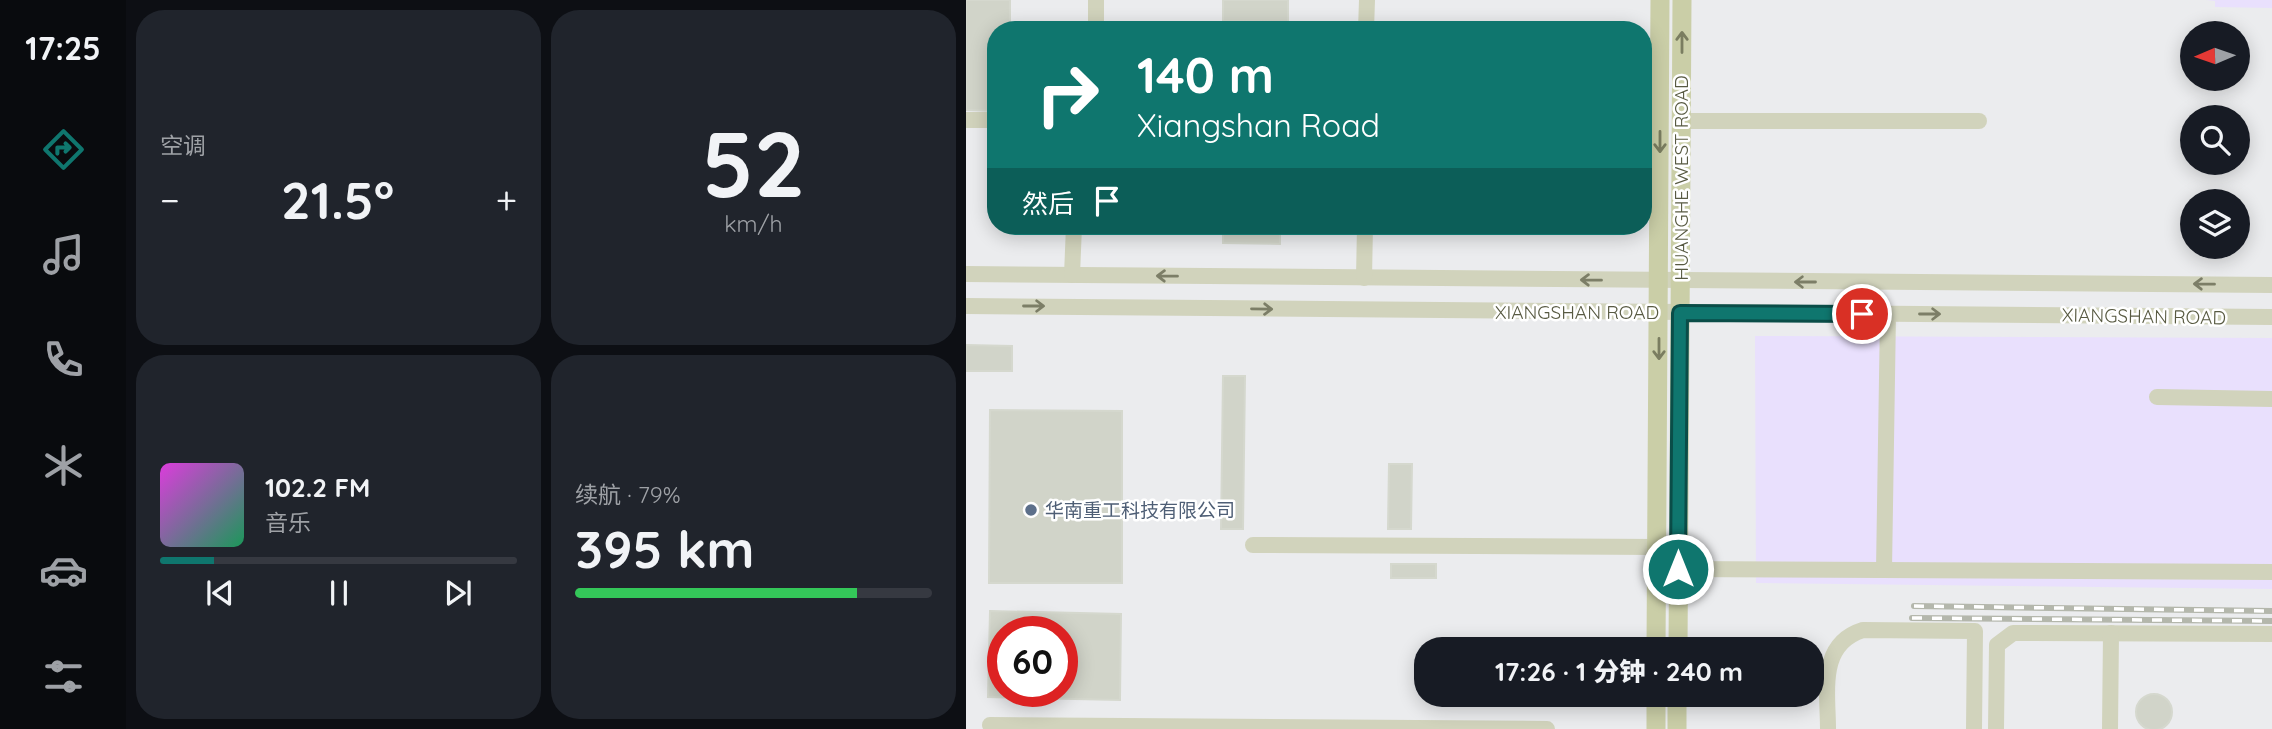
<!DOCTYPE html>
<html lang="zh">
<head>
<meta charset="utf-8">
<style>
	:root { --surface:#171b24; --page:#20242c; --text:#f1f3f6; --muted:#9ea1a6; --line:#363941; --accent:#0f766e }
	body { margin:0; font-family:Quicksand,"Noto Sans SC",sans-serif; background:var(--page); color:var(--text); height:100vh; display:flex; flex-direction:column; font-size:26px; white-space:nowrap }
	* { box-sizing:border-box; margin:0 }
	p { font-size:23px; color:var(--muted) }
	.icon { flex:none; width:38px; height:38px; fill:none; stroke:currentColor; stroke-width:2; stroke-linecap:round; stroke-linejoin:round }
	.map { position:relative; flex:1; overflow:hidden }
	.drawer { display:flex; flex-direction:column; gap:10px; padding:10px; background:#0d0f14; width:840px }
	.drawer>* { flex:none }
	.guide { position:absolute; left:21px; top:21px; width:665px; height:214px; border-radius:28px; box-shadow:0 4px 18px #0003; background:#0f766e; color:#fff; overflow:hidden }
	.needle { width:46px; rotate:268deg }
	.controls { position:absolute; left:1214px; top:21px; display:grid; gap:14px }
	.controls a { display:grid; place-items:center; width:70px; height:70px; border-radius:50%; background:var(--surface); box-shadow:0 4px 18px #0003; font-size:35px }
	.speed { position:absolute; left:21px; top:616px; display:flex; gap:14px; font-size:35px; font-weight:700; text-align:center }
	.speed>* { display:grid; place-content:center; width:91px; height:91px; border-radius:50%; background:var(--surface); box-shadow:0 4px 18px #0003; line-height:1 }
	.speed .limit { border:10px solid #d22; background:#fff; color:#111 }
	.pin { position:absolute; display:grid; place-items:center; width:60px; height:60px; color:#fff; margin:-30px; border:4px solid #fff; border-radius:50%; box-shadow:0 2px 7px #0007 }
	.me { position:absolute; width:77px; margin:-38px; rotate:0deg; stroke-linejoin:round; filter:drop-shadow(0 0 5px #0008) }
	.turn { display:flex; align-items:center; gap:24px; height:147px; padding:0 35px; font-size:32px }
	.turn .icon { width:91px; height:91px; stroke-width:2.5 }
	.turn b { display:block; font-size:49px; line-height:60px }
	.then { display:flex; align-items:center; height:66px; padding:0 35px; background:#0003; gap:14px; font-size:26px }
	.big { font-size:52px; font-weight:800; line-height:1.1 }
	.drawer .card { flex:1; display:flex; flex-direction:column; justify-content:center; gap:10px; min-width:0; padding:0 24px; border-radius:28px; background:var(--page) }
	.drawer .dial { align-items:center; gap:0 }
	.dial b { font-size:91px; line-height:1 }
	.song { display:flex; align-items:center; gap:21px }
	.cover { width:84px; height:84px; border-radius:10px; background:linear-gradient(135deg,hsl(300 70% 55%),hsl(150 70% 35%)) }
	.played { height:7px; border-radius:4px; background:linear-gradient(90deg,var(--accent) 15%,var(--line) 15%) }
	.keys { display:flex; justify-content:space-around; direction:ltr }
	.heat { display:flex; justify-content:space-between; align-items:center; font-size:38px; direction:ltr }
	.charge { height:10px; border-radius:5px; background:linear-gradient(90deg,#34c759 79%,var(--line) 0) }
	.drawer .tiles { flex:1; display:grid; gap:10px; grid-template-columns:repeat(2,1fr) }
	.trip { position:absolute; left:448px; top:637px; width:410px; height:70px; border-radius:28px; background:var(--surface); box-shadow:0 4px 18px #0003; font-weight:800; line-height:70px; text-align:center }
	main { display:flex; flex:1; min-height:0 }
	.tab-bar { display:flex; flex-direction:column; width:126px; justify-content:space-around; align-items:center; background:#090b0e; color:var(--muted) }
	.tab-bar .icon { width:49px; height:49px }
	.tab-bar .current { color:var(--accent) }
	.tab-bar b { font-size:32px; color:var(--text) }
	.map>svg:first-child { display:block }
</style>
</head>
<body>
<main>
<nav class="tab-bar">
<b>17:25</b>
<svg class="icon current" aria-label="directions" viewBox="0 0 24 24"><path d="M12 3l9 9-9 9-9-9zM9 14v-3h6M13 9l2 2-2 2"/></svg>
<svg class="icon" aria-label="music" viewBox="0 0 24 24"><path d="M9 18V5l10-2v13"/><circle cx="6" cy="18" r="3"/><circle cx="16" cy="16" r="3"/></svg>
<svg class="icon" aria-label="phone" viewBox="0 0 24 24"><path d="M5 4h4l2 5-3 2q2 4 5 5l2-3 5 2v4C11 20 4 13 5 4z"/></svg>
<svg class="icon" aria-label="climate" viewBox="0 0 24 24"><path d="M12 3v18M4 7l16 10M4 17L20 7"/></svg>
<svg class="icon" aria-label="car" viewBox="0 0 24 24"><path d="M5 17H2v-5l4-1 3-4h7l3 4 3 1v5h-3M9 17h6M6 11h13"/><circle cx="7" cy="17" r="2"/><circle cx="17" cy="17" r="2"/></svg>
<svg class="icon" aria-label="filters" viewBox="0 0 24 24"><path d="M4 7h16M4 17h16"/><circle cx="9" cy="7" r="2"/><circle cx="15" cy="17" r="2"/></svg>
</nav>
<section class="drawer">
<div class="tiles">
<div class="card"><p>空调</p>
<div class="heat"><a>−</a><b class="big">21.5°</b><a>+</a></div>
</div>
<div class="card dial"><b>52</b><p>km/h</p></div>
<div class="card">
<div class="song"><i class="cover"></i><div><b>102.2 FM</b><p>音乐</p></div></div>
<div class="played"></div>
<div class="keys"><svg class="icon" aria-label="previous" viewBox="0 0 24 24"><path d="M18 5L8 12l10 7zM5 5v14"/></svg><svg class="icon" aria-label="pause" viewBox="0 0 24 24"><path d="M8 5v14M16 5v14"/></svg><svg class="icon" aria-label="next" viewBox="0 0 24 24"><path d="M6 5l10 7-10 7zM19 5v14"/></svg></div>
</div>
<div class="card"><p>续航 · 79%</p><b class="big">395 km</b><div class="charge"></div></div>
</div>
</section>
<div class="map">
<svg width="1306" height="729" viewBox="0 0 1306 729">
	<rect width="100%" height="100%" fill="#ebecee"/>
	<!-- commercial -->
	<g fill="#e9e0fd">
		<polygon points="1240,0 1306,0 1306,8 1249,7 1249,1"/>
		<polygon points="789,336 1306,338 1306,589 790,583"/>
	</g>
	<!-- building -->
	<g fill="#d1d4c9" stroke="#d5d8ce" stroke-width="2" fill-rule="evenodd">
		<polygon points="0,0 44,0 44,30 30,30 30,111 0,110"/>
		<polygon points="257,0 322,0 322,22 257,21"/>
		<polygon points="257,226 314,226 314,244 257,243"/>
		<polygon points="0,345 46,346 46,371 0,371"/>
		<polygon points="257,376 279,376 277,529 255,529"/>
		<polygon points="24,410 156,411 156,583 23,583"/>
		<polygon points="423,464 446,464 445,529 422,529"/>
		<rect x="425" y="564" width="45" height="14"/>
		<path d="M24 611 155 614 154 700 22 697ZM37 632H96V691H37Z"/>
		<circle cx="1188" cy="712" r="18"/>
	</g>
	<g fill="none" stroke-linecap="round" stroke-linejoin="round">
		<!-- minor -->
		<g stroke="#d1d3bc" stroke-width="16">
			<polyline points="130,30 130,0"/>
			<polyline points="400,30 401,0"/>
			<polyline points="0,120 30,120"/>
			<polyline points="716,121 1013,121"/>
			<polyline points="0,274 1306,285"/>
			<polyline points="106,275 108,226"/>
			<polyline points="398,278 399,226"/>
			<polyline points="0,306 1306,317"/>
			<polyline points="1191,397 1306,399"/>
			<polyline points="287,545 691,547"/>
			<polyline points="712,569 1306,572"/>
			<polyline points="918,570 922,314"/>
			<polyline points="24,725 581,729"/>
			<path d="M862 729C862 692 852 644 897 630L1009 631 1008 729"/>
			<polyline points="1030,729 1031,645 1047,633 1306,634"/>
			<polyline points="1144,729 1145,633"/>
		</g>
		<!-- major -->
		<g stroke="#cacea7" stroke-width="19">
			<polyline points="690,649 694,0"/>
			<polyline points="712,649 716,0"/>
			<polyline points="690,729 690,695"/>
			<polyline points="711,729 711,695"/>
		</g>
		<!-- rail casing -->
		<g stroke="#b4b7ac" stroke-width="6">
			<g id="rail">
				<polyline points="948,606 1306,611"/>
				<polyline points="946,618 1306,621"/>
			</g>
		</g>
		<!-- rail -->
		<use href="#rail" stroke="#fff" stroke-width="3.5" stroke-dasharray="10" stroke-linecap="butt"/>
	</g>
	<!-- one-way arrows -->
	<defs><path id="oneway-shaft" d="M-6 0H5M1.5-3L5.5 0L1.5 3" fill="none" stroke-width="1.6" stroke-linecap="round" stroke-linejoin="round" transform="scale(1.75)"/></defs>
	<g stroke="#7a7d60">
		<use href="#oneway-shaft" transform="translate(716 42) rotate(-90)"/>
		<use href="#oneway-shaft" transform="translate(694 142) rotate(90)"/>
		<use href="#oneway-shaft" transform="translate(693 349) rotate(90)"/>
	</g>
	<g stroke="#7c7e67">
		<use href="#oneway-shaft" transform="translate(201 276) rotate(-179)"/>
		<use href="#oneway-shaft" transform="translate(625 280) rotate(-179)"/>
		<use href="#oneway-shaft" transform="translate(839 282) rotate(-180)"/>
		<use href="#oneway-shaft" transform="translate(1238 284) rotate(-179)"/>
		<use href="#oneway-shaft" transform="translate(68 306)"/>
		<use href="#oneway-shaft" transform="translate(296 309) rotate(1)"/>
		<use href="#oneway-shaft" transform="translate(964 314)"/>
	</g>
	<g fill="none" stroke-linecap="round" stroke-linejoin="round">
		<!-- route casing -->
		<g stroke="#0a4d48" stroke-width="18">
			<polyline id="route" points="712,569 714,313 896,314"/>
		</g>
		<!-- route -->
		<use href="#route" stroke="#0f766e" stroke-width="12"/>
	</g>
	<!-- markers -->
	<circle fill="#5c6f8a" stroke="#fff" stroke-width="2.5" cx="65" cy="510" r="7"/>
	<g text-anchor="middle" stroke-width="5" stroke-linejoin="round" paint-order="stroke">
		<!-- street labels -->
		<g font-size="19" fill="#585a42" stroke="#fff">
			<text transform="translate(715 178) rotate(-90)" y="7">HUANGHE WEST ROAD</text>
			<text x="611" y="319">XIANGSHAN ROAD</text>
			<text transform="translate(1178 316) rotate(1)" y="7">XIANGSHAN ROAD</text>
		</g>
		<!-- service labels -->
		<g font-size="19" fill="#4e5e75" stroke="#fff" text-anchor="start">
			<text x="79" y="517">华南重工科技有限公司</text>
		</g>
	</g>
</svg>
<div class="controls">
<a><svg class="needle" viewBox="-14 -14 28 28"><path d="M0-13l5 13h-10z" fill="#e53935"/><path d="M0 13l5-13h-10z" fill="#9ea1a6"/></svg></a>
<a><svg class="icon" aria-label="search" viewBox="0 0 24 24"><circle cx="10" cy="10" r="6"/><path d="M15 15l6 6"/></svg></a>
<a><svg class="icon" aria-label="layers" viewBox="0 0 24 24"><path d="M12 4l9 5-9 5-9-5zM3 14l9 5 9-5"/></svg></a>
</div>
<div class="speed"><div class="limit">60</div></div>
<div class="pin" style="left:896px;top:314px;background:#d93025"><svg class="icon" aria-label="arrive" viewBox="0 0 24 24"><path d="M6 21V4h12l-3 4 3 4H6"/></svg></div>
<svg class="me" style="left:712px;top:569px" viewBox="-20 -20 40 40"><circle r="17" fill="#0f766e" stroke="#fff" stroke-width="3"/><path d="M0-11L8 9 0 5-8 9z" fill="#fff"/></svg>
<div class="trip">17:26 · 1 分钟 · 240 m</div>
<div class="guide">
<div class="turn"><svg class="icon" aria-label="right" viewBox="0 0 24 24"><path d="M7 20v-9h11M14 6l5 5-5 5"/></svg><div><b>140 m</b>Xiangshan Road</div></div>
<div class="then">然后<svg class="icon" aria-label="arrive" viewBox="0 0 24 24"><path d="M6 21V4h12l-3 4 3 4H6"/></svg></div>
</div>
</div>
</main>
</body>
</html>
